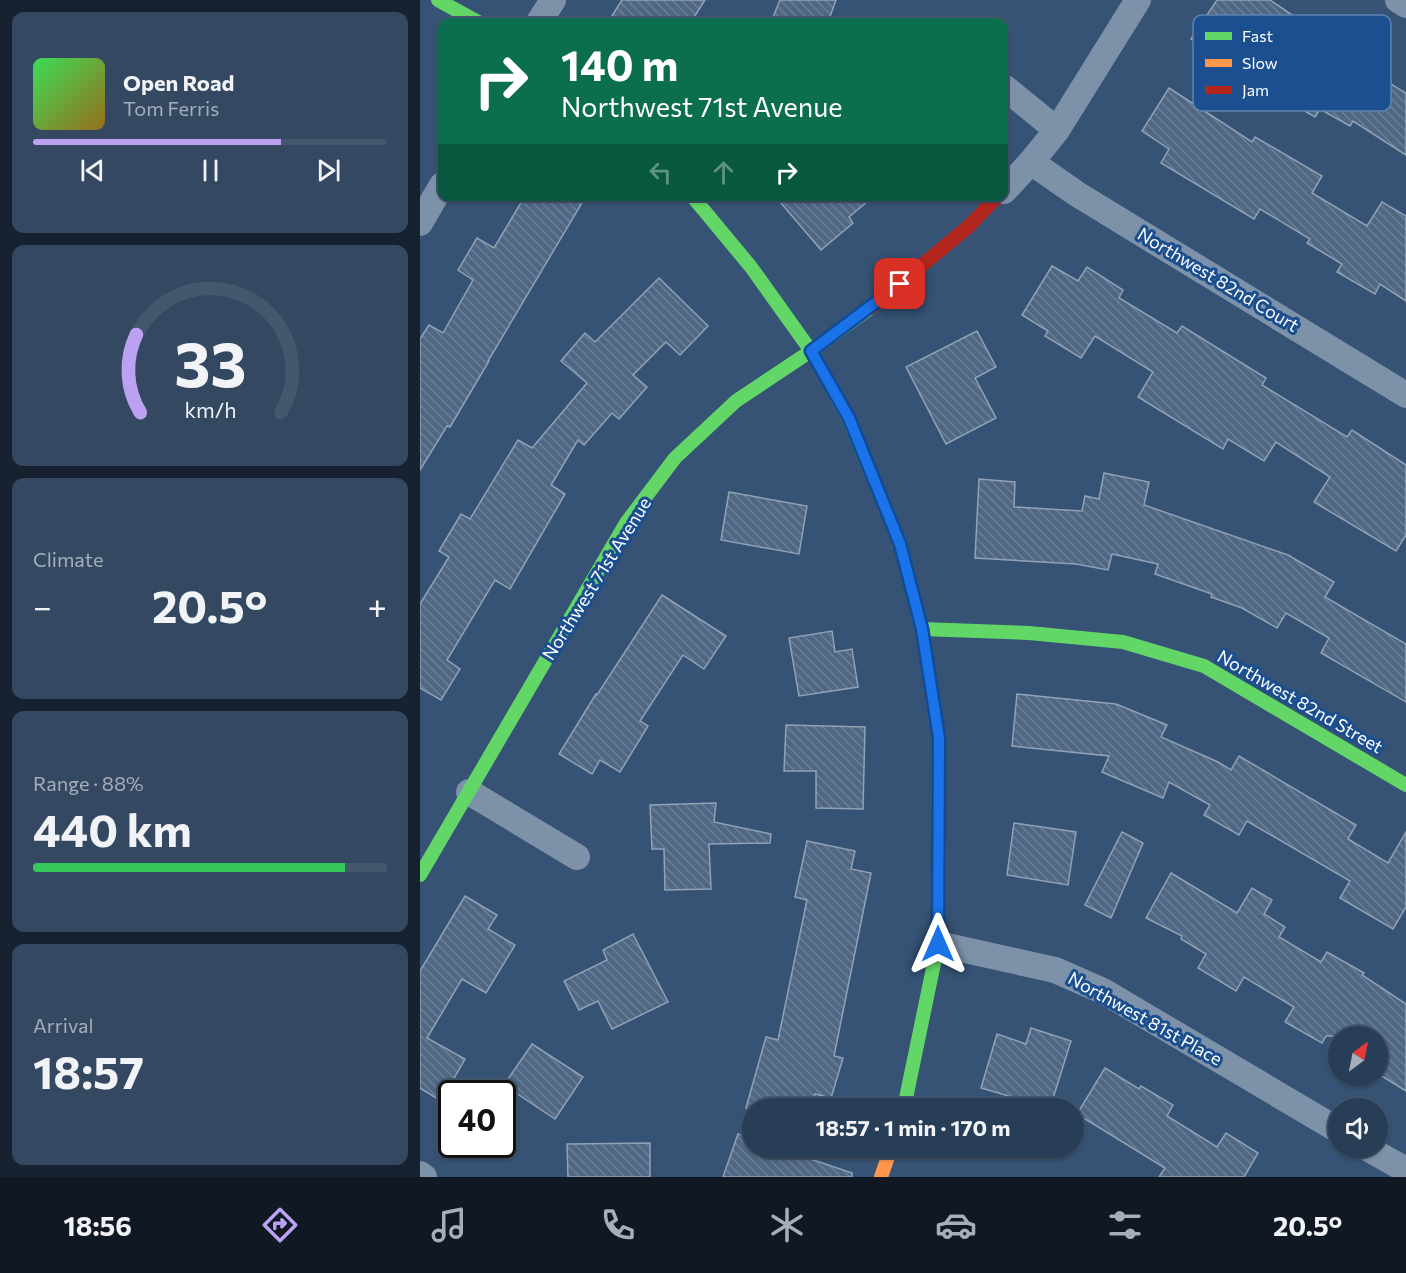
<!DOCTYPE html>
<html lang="en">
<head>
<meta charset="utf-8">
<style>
	:root { --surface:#283e57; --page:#344961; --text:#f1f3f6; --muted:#a5aeba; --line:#44576d; --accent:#bca0f2 }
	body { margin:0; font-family:Commissioner,sans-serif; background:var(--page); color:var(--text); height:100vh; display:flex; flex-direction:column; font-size:22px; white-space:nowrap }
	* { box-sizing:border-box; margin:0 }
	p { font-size:20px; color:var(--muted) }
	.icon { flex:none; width:33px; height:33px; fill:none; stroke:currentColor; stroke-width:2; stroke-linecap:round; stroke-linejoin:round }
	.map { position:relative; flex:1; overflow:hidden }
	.panel { display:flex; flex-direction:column; gap:12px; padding:12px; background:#162230; width:420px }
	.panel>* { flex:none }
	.hud { position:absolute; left:18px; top:18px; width:570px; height:183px; border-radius:12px; box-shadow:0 2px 4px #0004,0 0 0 2px var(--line); background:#0b6e4f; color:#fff; overflow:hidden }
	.needle { width:39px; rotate:32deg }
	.buttons { position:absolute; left:908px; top:1026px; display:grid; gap:12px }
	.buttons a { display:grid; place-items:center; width:60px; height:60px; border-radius:50%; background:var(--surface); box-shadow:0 2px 4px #0004,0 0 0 2px var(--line); font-size:30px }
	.speed { position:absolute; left:18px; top:1080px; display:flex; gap:12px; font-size:30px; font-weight:700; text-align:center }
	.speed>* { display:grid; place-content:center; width:78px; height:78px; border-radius:50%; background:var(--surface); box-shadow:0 2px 4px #0004,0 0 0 2px var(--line); line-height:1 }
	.speed .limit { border:3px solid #111; border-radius:9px; background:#fff; color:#111 }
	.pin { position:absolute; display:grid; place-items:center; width:51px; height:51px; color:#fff; margin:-26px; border-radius:12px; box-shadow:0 3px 9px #0006 }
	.me { position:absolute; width:66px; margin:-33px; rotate:0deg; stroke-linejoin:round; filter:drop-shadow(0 0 4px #0008) }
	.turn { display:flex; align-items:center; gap:21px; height:126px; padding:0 24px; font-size:27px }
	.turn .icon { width:78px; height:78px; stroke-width:2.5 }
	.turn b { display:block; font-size:42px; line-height:51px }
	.lanes { display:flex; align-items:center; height:57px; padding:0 24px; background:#0003; justify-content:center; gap:30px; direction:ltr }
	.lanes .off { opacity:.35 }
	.big { font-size:45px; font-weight:700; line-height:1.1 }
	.panel .tile { flex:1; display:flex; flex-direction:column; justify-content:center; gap:9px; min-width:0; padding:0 21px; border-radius:12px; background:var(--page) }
	.panel .dial { align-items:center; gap:0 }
	.dial svg { height:156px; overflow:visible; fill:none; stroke:var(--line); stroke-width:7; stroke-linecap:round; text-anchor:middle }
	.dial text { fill:var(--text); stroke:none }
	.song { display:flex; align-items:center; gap:18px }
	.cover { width:72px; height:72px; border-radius:9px; background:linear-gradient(135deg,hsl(130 70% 55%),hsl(40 70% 35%)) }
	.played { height:6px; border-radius:3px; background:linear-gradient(90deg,var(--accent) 70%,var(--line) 70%) }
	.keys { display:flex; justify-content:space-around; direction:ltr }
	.heat { display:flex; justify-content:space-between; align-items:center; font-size:33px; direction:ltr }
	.charge { height:9px; border-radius:4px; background:linear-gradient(90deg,#34c759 88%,var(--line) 0) }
	.trip { position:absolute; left:322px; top:1098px; width:342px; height:60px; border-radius:30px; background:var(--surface); box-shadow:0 2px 4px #0004,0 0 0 2px var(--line); font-weight:700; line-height:60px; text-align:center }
	.dock { display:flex; height:96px; justify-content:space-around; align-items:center; background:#101923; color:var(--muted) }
	.dock .icon { width:42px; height:42px }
	.dock .current { color:var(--accent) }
	.dock b { font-size:27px; color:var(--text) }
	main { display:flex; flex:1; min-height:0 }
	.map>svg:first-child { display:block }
</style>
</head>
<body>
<main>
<section class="panel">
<div class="tile">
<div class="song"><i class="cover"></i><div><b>Open Road</b><p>Tom Ferris</p></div></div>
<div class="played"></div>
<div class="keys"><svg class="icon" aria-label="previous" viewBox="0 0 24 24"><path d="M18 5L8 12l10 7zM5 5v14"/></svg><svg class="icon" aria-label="pause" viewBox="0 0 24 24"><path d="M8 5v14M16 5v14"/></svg><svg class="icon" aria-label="next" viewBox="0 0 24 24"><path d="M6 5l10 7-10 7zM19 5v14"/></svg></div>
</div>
<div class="tile dial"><svg viewBox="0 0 100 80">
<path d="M14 69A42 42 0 1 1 86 69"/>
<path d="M14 69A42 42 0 0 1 12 29" stroke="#bca0f2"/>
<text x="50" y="56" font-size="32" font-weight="700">33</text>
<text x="50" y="72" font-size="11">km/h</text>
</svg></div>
<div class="tile"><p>Climate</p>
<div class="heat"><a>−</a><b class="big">20.5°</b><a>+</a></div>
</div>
<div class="tile"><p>Range · 88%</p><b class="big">440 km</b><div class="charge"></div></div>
<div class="tile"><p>Arrival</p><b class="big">18:57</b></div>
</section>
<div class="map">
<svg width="986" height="1177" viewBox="0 0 986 1177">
	<defs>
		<pattern id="building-back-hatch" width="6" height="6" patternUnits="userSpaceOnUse" patternTransform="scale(1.5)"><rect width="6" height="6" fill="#506783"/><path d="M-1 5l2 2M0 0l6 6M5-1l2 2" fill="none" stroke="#6a7e96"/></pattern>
	</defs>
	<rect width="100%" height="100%" fill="#365274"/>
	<!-- building -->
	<g fill="url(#building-back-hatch)" stroke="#92a2b6" stroke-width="1.5">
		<polygon points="202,0 285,0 271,22 188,22"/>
		<polygon points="360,0 416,0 408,22 351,22"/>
		<polygon points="797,0 850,0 902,35 907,26 942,47 934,62 986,93 986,155 933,121 930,126 900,109 895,117 864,99 878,76 823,40 807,63 771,39"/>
		<polygon points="749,88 832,142 835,137 902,176 892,193 947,226 962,202 986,216 986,301 960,284 955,294 917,272 922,264 887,243 890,239 840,209 834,219 741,163 749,149 722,131"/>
		<polygon points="105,196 166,196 68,361 69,361 30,427 27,426 0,470 0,339 9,325 23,333 53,280 38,270 57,238 74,248"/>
		<polygon points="355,196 454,196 429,217 433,223 401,250"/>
		<polygon points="632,266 658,281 667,267 703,290 699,298 757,333 762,326 846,378 842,385 927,437 932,430 986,465 986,535 976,551 894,502 910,477 856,442 844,461 808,439 803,449 718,397 733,372 675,336 661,358 625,336 628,331 602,315"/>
		<polygon points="239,278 288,326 260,355 246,342 213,375 227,387 199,419 192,413 164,445 158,440 131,485 145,494 90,589 75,580 27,660 40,669 21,700 0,688 0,604 29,557 19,551 41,514 50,519 98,440 112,448 167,383 141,361 165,333 175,342"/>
		<polygon points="557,331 576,367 555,378 576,418 526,444 486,367"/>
		<polygon points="684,473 729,482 724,505 868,555 914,582 905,597 986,644 986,702 901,653 909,638 866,613 857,628 822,608 791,597 792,594 735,574 738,564 692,554 688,570 656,564 555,558 559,479 595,482 594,507 662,511 665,496 679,499"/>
		<polygon points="309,492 387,506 379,554 301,540"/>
		<polygon points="242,595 306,636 284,669 263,655 220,721 228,726 200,772 180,760 172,774 139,754 176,694 177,695"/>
		<polygon points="412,631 415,652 432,649 438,687 379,696 369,638"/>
		<polygon points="597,694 696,704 747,725 741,737 798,762 811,770 819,756 936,825 928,839 968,863 986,832 986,907 973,929 920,898 930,881 827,821 819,835 784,815 790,805 749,782 743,798 682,772 689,756 592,746"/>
		<polygon points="366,725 445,727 443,809 396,808 396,771 364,771"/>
		<polygon points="296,803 294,822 351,834 350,843 289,844 291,889 245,890 244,849 232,849 230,805"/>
		<polygon points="594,823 656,832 648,885 587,875"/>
		<polygon points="702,832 723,843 691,918 665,905"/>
		<polygon points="387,841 435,851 431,869 451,873 414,1056 423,1058 411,1098 395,1094 391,1108 326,1108 346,1037 358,1040 387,900 375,897"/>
		<polygon points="751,873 817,913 832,888 852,900 844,914 865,927 859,937 901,962 907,952 944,973 942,975 986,1004 986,1091 957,1073 957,1036 906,1036 902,1043 865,1022 874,1007 824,977 816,991 778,968 786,954 761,939 762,936 726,918"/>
		<polygon points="45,896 77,915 68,929 95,945 66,993 42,979 7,1038 45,1059 21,1101 0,1088 0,971"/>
		<polygon points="213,934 248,1002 192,1029 178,1001 159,1010 144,981 187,960 183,950"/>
		<polygon points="611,1028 651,1041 630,1108 561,1088 577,1034 606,1044"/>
		<polygon points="112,1044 163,1077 135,1119 84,1085"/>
		<polygon points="685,1068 719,1089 721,1086 753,1105 747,1116 797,1147 806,1133 838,1153 824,1177 739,1177 745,1168 657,1114"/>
		<polygon points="318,1134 333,1139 333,1148 358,1148 432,1173 432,1177 303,1177"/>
		<polygon points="230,1143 230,1177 148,1177 147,1144"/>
	</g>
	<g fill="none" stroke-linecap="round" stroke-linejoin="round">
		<!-- street -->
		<g stroke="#7d92a8" stroke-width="26">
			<polyline points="978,0 986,5"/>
			<polyline points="119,22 133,0"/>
			<polyline points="584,87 637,130"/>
			<polyline points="611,162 657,194 986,395"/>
			<polyline points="584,191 611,162 637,130 718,0"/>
			<polyline points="0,223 22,185"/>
			<polyline points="49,792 157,857"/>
			<polyline points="518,944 635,970 683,991 918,1130"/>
			<polyline points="947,1148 986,1170"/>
			<polyline points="0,1174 4,1177"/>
		</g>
		<!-- fast -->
		<g stroke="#63d668" stroke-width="14">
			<polyline points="18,0 58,22"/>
			<polyline points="272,196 331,267 391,351 429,419 480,544 502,629 514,706"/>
			<polyline points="502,629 609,633 703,642 784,666 986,785"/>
			<polyline points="0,875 206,523 255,458 316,401 391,351 450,308"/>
			<polyline points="484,1108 518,944"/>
		</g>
		<!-- slow -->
		<g stroke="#ff974d" stroke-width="14">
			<polyline points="514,706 519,738 518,944"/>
			<polyline points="461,1177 471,1148"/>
		</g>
		<!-- jam -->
		<polyline stroke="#b3261e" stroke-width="14" points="450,308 548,227 578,196"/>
	</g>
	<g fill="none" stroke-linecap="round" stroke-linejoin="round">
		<!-- route casing -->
		<g stroke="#114b97" stroke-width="15">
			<polyline id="route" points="480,284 391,351 429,418 480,544 502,629 519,738 518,944"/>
		</g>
		<!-- route -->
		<use href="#route" stroke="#1a73e8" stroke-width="10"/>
	</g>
	<g text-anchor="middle" stroke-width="6" stroke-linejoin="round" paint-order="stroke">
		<!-- street labels -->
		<g font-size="18" fill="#fff" stroke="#1b4f8f">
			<text transform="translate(798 280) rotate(31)" y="6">Northwest 82nd Court</text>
			<text transform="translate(177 579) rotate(-58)" y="6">Northwest 71st Avenue</text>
			<text transform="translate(880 702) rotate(30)" y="6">Northwest 82nd Street</text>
			<text transform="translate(725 1019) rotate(29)" y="6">Northwest 81st Place</text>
		</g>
	</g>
	<!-- legend -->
	<rect x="773" y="15" width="198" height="96" rx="9" fill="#1b4f8f" stroke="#5f84b1" stroke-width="1.5"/>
	<rect x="785" y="32" width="27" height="8" fill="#63d668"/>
	<rect x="785" y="59" width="27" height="8" fill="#ff974d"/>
	<rect x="785" y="86" width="27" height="8" fill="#b3261e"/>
	<g font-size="16" fill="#fff">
		<text x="822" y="42">Fast</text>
		<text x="822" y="69">Slow</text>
		<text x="822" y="96">Jam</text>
	</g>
</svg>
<div class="buttons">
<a><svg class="needle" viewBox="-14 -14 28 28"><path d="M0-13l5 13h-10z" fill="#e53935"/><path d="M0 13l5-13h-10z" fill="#a5aeba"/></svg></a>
<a><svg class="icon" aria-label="sound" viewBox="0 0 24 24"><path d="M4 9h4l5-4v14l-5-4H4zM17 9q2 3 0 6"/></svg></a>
</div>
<div class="speed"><div class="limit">40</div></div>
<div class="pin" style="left:480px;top:284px;background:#d93025"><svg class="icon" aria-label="arrive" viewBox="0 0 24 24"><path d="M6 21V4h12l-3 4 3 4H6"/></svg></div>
<svg class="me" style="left:518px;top:944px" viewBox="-20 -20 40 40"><path d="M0-17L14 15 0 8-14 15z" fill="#1a73e8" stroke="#fff" stroke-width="4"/></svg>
<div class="trip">18:57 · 1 min · 170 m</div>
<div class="hud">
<div class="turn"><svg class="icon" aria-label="right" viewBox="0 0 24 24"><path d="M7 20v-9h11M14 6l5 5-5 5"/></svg><div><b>140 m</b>Northwest 71st Avenue</div></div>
<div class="lanes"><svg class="icon off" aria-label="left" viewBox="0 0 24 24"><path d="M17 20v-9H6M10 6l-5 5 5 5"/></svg><svg class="icon off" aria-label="ahead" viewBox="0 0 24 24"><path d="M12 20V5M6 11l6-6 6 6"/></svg><svg class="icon" aria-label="right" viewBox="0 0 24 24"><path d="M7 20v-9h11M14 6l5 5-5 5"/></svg></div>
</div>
</div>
</main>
<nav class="dock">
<b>18:56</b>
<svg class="icon current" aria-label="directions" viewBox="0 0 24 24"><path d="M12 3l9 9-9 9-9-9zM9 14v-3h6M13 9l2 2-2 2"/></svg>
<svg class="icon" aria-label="music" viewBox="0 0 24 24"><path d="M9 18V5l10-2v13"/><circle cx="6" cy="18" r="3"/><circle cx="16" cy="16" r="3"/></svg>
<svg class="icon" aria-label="phone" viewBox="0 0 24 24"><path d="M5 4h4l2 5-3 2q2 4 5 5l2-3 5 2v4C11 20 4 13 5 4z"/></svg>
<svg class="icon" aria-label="climate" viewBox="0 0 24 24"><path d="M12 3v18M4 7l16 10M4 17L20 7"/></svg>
<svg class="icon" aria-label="car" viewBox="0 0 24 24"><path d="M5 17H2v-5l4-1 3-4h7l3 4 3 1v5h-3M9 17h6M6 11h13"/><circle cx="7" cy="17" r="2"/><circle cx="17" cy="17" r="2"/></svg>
<svg class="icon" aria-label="filters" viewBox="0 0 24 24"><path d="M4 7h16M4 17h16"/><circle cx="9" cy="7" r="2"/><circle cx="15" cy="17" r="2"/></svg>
<b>20.5°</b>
</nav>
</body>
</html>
